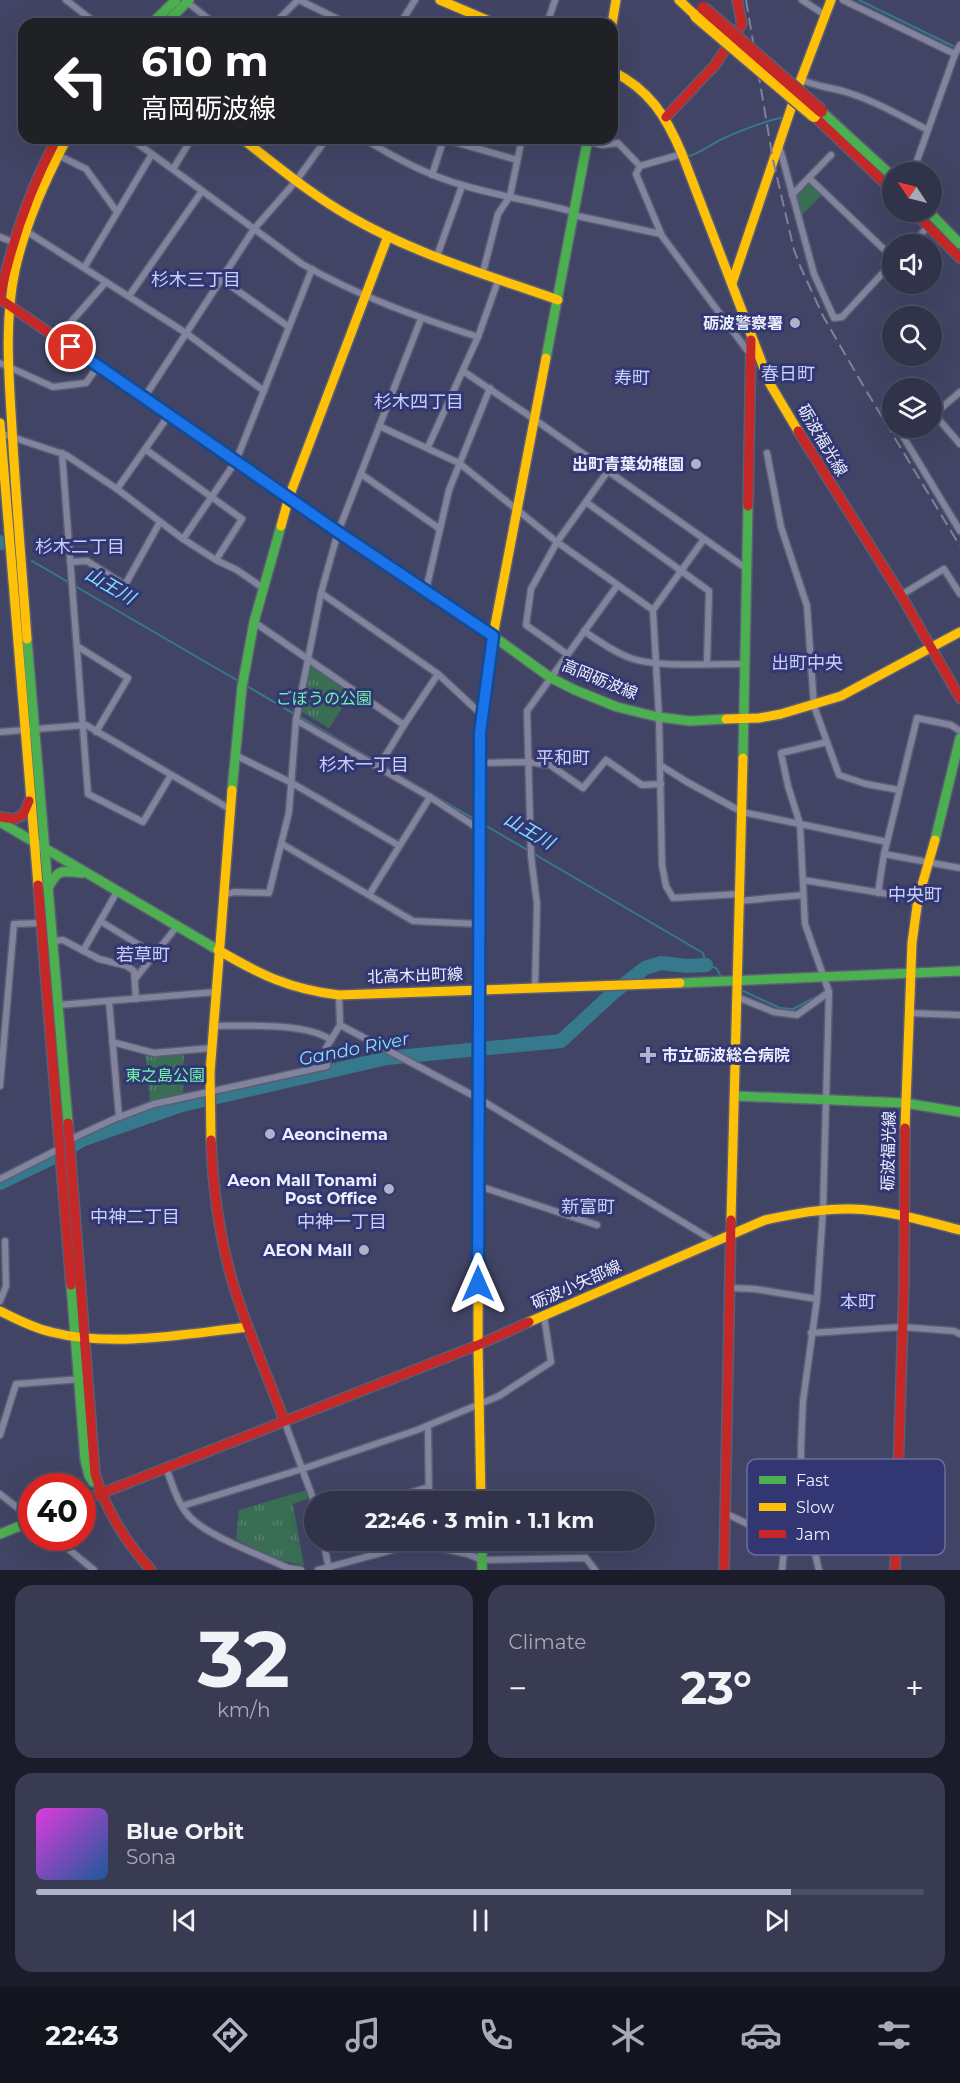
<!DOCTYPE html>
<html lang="en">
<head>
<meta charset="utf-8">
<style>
	:root { --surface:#31334b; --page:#393b52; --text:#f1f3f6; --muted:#a8aab5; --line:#4c4e63; --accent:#b0b3c8 }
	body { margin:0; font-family:Montserrat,"Noto Sans JP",sans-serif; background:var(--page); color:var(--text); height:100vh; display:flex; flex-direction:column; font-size:22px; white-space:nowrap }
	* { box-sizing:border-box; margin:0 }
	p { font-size:20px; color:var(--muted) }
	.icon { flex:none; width:33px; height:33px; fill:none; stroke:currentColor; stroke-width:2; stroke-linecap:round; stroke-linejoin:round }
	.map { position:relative; height:1570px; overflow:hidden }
	.panel { display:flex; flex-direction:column; gap:15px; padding:15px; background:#1b1c29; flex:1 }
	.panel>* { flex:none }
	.guide { position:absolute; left:18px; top:18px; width:600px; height:126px; border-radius:18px; box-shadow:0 6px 24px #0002,0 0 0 2px var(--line); background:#202124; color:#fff; overflow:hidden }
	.needle { width:39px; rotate:305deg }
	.tools { position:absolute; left:882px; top:162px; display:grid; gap:12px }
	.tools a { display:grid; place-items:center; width:60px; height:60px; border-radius:50%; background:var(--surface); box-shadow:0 6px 24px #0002,0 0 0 2px var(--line); font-size:30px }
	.speed { position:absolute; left:18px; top:1473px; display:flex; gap:12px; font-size:30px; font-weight:700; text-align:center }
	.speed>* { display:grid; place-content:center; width:78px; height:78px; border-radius:50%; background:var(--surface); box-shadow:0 6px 24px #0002,0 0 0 2px var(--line); line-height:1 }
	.speed .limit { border:9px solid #d22; background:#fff; color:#111 }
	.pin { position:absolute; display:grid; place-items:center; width:51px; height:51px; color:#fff; margin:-26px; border:3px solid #fff; border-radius:50%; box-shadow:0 2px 6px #0007 }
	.me { position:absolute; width:66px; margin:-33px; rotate:0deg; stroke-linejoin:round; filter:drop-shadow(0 0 4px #0008) }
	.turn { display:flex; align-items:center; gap:21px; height:126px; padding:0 24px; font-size:27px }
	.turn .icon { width:78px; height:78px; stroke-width:2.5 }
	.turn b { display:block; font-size:42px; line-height:51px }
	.big { font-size:45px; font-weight:700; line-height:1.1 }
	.panel .card { flex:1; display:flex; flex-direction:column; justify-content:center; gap:9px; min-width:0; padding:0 21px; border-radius:18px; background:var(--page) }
	.panel .dial { align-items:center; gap:0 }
	.dial b { font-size:78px; line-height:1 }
	.song { display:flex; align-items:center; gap:18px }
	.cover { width:72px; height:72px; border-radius:9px; background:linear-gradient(135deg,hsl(300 70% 55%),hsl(210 70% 35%)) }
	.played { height:6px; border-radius:3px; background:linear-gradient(90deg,var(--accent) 85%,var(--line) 85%) }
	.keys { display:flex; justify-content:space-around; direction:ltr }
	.heat { display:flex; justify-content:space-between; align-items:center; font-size:33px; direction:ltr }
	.panel .tiles { flex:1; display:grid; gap:15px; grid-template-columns:1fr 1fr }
	.card:last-child { grid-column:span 2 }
	.trip { position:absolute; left:304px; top:1491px; width:351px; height:60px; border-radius:30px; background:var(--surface); box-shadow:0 6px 24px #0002,0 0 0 2px var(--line); font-weight:700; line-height:60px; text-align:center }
	.tabs { display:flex; height:96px; justify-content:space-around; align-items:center; background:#14141e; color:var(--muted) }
	.tabs .icon { width:42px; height:42px }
	.tabs .active { color:var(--accent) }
	.tabs b { font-size:27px; color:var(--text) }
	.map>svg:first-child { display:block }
</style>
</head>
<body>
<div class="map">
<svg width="960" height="1570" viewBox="0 0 960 1570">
	<defs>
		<pattern id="park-tufts" width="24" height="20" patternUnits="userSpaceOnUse" patternTransform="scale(1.5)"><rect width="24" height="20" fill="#396d54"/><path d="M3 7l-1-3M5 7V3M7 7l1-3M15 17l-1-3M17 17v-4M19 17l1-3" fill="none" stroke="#56826e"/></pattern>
	</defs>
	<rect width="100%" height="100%" fill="#414464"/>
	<!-- grass -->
	<polygon fill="#396d54" points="808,183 812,183 823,194 801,216 794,198"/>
	<!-- park -->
	<g fill="url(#park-tufts)">
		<polygon points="309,661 354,691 329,728 301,711"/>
		<polygon points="184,1052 183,1095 150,1102 145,1054 166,1054"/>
		<polygon points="307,1490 310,1498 293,1504 304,1566 273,1558 236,1539 239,1510"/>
	</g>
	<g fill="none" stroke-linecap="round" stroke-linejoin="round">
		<!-- stream -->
		<g stroke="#36798c" stroke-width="2">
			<polyline points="859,0 957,48"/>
			<path d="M686 157C699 154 708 146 720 140 741 130 762 122 784 117"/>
			<polyline points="656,164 680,158"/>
			<polyline points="32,561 240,682"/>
			<polyline points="245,685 476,820"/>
			<polyline points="483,824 703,953 706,965 716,968 722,978"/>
			<polyline points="739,989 780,1008 793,1009 816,997"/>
		</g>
		<!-- river -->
		<g stroke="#36798c" stroke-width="14">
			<polyline points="0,542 1,543"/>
			<polyline points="0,1183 48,1160 82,1140 182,1105 387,1058 561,1041 613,993 645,968 661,963 687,966 706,965"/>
		</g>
		<!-- street casing -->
		<g stroke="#5b5d74" stroke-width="9">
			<g id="street">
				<polyline points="66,0 97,24"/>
				<polyline points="299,0 348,24"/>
				<polyline points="802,0 825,15"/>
				<polyline points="843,0 955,54"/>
				<polyline points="187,2 215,24"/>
				<polyline points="274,24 298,0"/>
				<polyline points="400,24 415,0"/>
				<polyline points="547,24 555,0"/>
				<path d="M801 79C815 87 831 87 846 92 875 101 901 116 928 130"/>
				<path d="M130 138 302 264C358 296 417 317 478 337"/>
				<path d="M363 138C393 157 427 175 462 185 499 196 537 202 574 212"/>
				<polyline points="444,139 517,160"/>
				<polyline points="588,141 602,145 618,143 640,166"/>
				<polyline points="779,145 814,274 834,318 842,317 892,263"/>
				<polyline points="682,154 640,166 636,174 662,236 747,350 751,351"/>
				<polyline points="58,155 86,169 117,212"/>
				<polyline points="173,169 192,138"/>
				<polyline points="913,172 955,54 960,45"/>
				<polyline points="432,175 444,138"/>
				<polyline points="809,178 892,257"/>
				<polyline points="792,195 831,155"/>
				<polyline points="573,215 661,234"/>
				<polyline points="26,231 186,333 264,391"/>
				<polyline points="0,237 13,242"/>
				<polyline points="911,244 929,226"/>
				<polyline points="437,256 462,186"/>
				<polyline points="84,268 152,154"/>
				<polyline points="483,272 498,214 510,196 522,138"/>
				<polyline points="221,279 289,327"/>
				<polyline points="129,296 202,191"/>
				<polyline points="57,338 106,282"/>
				<polyline points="0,363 53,387 86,383 98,366"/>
				<polyline points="463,371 534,419 747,569"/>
				<polyline points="144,398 254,229 296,181 327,138"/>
				<polyline points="934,414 960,444"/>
				<polyline points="932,416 960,392"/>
				<polyline points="379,426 459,463 557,542 653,610 659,718 662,865 666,886 673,898 739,894"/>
				<polyline points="917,428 904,438 960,531"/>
				<polyline points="0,433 66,455 117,489 183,539 216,560 237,570 263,588"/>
				<polyline points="428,447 478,337 499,278"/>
				<polyline points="145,449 242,519 216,560"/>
				<polyline points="62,453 88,794 143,822 171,775"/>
				<polyline points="767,453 781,527 807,606 814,706 839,775 866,784 899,790"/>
				<polyline points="361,474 440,529"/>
				<polyline points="117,489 169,415"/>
				<polyline points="586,502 709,591 707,663"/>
				<polyline points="183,539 236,461 312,269"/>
				<polyline points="70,562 87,561 125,585 160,522"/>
				<polyline points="426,590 449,490 490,388"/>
				<polyline points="321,593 438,674 482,715"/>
				<polyline points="901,595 944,569 960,594"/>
				<polyline points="653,610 704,539"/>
				<polyline points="254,622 404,725"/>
				<path d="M584 631C599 641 615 653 633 659 662 668 714 663 746 664"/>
				<polyline points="77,646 128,678 96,732"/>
				<polyline points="567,654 526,625 531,589 557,542 608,471"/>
				<polyline points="296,720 430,797 479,829"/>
				<polyline points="0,732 86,725 230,809"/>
				<polyline points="235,755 292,783 398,845"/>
				<polyline points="480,763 528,762 550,765 583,788 606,760 642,785 661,784"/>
				<polyline points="660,765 687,782 742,812 887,842 884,854 960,868"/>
				<polyline points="378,768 404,725 438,674"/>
				<polyline points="887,842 917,718 951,725 960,731"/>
				<polyline points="282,844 413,921 479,924"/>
				<polyline points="803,880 918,899"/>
				<polyline points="878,893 884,854"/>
				<polyline points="224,895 234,892 269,893 289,812 296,720 321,593 338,532 421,319"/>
				<polyline points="369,895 430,797"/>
				<polyline points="739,901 803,895"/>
				<polyline points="100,921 154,954"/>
				<polyline points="52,941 63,940 99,959 127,966 134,971 136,999"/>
				<polyline points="83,951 118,890"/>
				<polyline points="135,979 178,925"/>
				<polyline points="535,987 537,904 531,856 527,711 617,586"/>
				<polyline points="339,995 340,1025 478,1098 714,1241"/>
				<polyline points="737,997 774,1012 797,1015 829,992"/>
				<polyline points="109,1001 119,1117"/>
				<polyline points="58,1005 216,992"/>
				<polyline points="908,1013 960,1015"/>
				<path d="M213 1026C244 1026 306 1022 331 1040"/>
				<polyline points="112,1042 154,1053 212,1048"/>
				<polyline points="0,1086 14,924 41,923"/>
				<polyline points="69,1140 114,1119 154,1104 327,1066 326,1048 340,1025"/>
				<polyline points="0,1179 59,1149"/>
				<polyline points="479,1186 597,1225"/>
				<polyline points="731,1288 755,1289 817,1299"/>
				<polyline points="0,1301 6,1286 5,1241"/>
				<polyline points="811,1333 902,1327 954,1331 960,1334"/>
				<polyline points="284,1420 315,1504"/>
				<polyline points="428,1426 429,1502"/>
				<polyline points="0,1435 16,1384 82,1379"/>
				<path d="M166 1468C172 1483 177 1502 188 1515 206 1536 261 1555 288 1568L301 1570"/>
				<polyline points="0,1494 32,1519"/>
				<polyline points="379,1502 429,1487"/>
				<polyline points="182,1506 302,1469 417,1430 499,1396 551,1362 544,1316"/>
				<polyline points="725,1513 785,1542 782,1570"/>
				<polyline points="55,1538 94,1570"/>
				<polyline points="323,1540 329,1569"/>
				<polyline points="318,1570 418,1543 468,1554 482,1560 586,1558 595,1570"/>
				<polyline points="819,1570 801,1495 801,1447 803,1401 817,1299 823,1210 829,992 805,924 800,824 788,786 781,753 827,742"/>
			</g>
		</g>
		<!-- fast casing -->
		<g stroke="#5b5d74" stroke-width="12">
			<g id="fast">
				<polyline points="151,24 176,0"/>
				<polyline points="165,24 189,0"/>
				<polyline points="821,111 892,176"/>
				<polyline points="929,212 960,244"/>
				<polyline points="546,358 588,138"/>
				<polyline points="363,549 493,636 551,678 575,690 617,707 658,717 690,721 726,719"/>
				<polyline points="27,639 68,1123"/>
				<polyline points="743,758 748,506"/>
				<polyline points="232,790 242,687 254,622 281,526"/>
				<polyline points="0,822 218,950"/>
				<polyline points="935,840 960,738"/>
				<path d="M48 888C59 868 60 871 82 873"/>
				<polyline points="680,983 960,971"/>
				<polyline points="479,996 480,744"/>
				<polyline points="735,1096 905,1103 960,1112"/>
				<polyline points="71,1285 85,1460 89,1476 93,1482"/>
				<polyline points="0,1534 32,1521"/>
				<polyline points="482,1540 482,1570"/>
			</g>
		</g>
		<!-- slow casing -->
		<g stroke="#5b5d74" stroke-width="12">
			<g id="slow">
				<polyline points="440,0 496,24"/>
				<polyline points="679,0 696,16"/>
				<polyline points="612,24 616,0"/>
				<path d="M612 71C650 90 666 116 682 154L770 384 798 431"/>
				<path d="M241 138C276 165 310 194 349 216 414 254 488 275 558 300"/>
				<polyline points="732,283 801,79 831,0"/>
				<polyline points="0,423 38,885"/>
				<polyline points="281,526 289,497 388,236"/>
				<path d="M27 639C22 569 16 500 12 429 9 377 4 322 15 270 26 222 45 181 67 138"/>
				<polyline points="726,719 759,718 781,714 841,696 960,632"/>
				<polyline points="480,744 493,636 546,358"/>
				<path d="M218 950C261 975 289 989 339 995L680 983"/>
				<polyline points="479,996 478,1345 481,1502"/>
				<polyline points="905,1128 912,943 918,899 935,840"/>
				<polyline points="211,1140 210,1073 232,790"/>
				<polyline points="731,1220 743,758"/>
				<path d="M0 1311C16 1319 33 1328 51 1332 114 1348 184 1334 248 1327"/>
				<path d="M529 1322 765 1220C793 1214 823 1208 852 1209 888 1210 925 1221 960 1230"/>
			</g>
		</g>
		<!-- jam casing -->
		<g stroke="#5b5d74" stroke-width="12">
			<g id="jam">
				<polyline points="814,116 892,190"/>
				<polyline points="666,117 715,65 742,24 737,0"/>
				<polyline points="914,212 960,258"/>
				<path d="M0 297C12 241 30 189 57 138"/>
				<polyline points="0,299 363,549"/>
				<polyline points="798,431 901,595 960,698"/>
				<polyline points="748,506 751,340"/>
				<polyline points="0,817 14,819 23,815 29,801"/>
				<polyline points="38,885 71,1285"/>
				<path d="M68 1123 95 1474C106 1511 125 1541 151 1570"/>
				<path d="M211 1140C213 1191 220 1242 235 1290 249 1334 268 1377 284 1420"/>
				<polyline points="82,1501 478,1345 529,1322"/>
				<polyline points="724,1570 731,1220"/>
				<polyline points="895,1570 904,1285 905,1128"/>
			</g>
		</g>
		<!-- street -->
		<use href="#street" stroke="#81849c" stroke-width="6"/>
		<!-- fast -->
		<use href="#fast" stroke="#4caf50" stroke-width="9"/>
		<!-- slow -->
		<use href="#slow" stroke="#ffc107" stroke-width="9"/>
		<!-- jam -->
		<use href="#jam" stroke="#c62828" stroke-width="9"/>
		<!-- rail -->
		<polyline stroke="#7f8198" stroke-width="2" stroke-dasharray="12 6" stroke-linecap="butt" points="746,0 773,160 794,250 801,268 823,316 864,387 960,546"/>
		<!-- slow-bridge casing -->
		<g stroke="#5b5d74" stroke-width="15" stroke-linecap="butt">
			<polyline id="slow-bridge" points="696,16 814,116"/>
		</g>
		<!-- jam-bridge casing -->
		<g stroke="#5b5d74" stroke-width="15" stroke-linecap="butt">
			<polyline id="jam-bridge" points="703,8 821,111"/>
		</g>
		<!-- slow-bridge -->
		<use href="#slow-bridge" stroke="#ffc107" stroke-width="12"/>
		<!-- jam-bridge -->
		<use href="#jam-bridge" stroke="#c62828" stroke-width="12"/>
	</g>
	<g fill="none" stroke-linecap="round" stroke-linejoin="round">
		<!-- route casing -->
		<g stroke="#114b97" stroke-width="15">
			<polyline id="route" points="71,347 338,532 493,636 480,733 478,1284"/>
		</g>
		<!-- route -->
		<use href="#route" stroke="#1a73e8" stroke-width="10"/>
	</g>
	<!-- markers -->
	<g fill="#b0b3c8" stroke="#323773" stroke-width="2">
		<circle cx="795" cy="323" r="6"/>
		<circle cx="696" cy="464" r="6"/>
		<path d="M645 1046h6v6h6v6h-6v6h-6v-6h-6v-6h6z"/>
		<circle cx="270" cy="1134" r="6"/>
		<circle cx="389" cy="1189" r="6"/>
		<circle cx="364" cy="1250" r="6"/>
	</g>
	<g text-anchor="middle" stroke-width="6" stroke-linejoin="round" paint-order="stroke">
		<!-- poi labels -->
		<g font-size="16" font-weight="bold" fill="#eceffe" stroke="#323773" text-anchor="end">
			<text x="783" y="329">砺波警察署</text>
			<text x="684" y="470">出町青葉幼稚園</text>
			<text x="662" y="1061" text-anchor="start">市立砺波総合病院</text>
			<text x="282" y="1140" text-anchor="start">Aeoncinema</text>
			<text x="377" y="1186">Aeon Mall Tonami<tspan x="377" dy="18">Post Office</tspan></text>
			<text x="352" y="1256">AEON Mall</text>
		</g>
		<!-- street labels -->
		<g font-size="16" fill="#eceffe" stroke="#323773">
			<text transform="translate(823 440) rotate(59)" y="6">砺波福光線</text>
			<text transform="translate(600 679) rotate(22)" y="6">高岡砺波線</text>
			<text transform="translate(415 975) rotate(-2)" y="6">北高木出町線</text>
			<text transform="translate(888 1151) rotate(-89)" y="6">砺波福光線</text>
			<text transform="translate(576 1284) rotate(-24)" y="6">砺波小矢部線</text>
		</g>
		<!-- park labels -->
		<g font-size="16" fill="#6ef5ab" stroke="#323773">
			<text x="324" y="704">ごぼうの公園</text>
			<text x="165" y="1081">東之島公園</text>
		</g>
		<!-- neighbourhood labels -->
		<g font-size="18" fill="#c7cffa" stroke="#323773">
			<text x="196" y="286">杉木三丁目</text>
			<text x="788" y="380">春日町</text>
			<text x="632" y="384">寿町</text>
			<text x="419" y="408">杉木四丁目</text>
			<text x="80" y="553">杉木二丁目</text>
			<text x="807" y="669">出町中央</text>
			<text x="563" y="764">平和町</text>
			<text x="364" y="771">杉木一丁目</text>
			<text x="915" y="901">中央町</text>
			<text x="143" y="961">若草町</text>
			<text x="588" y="1213">新富町</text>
			<text x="135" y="1223">中神二丁目</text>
			<text x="342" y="1228">中神一丁目</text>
			<text x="858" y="1308">本町</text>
		</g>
		<!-- water labels -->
		<g font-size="18" font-style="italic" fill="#85e2fb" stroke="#323773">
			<text transform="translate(110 586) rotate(30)" y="6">山王川</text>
			<text transform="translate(529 831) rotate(30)" y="6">山王川</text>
			<text transform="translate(354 1049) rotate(-11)" y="6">Gando River</text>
		</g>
	</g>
	<!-- legend -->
	<rect x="747" y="1459" width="198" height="96" rx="9" fill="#323773" stroke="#6a6e9d" stroke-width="1.5"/>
	<rect x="759" y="1476" width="27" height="8" fill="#4caf50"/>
	<rect x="759" y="1503" width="27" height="8" fill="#ffc107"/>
	<rect x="759" y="1530" width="27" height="8" fill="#c62828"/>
	<g font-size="16" fill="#eceffe">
		<text x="796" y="1486">Fast</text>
		<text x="796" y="1513">Slow</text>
		<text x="796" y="1540">Jam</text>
	</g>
</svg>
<div class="tools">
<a><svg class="needle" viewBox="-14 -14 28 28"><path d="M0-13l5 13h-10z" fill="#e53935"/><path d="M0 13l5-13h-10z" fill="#a8aab5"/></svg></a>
<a><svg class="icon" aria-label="sound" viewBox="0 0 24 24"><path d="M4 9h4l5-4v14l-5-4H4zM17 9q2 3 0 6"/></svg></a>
<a><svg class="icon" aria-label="search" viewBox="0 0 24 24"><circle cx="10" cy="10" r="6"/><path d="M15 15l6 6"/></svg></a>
<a><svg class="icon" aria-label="layers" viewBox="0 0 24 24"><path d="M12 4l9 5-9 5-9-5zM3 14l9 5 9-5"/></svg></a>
</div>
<div class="speed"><div class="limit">40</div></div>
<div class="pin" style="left:71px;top:347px;background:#d93025"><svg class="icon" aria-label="arrive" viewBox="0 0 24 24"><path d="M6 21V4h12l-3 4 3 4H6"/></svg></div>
<svg class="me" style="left:478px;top:1284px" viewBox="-20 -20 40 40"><path d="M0-17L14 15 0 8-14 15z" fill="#1a73e8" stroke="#fff" stroke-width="4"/></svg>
<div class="trip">22:46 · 3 min · 1.1 km</div>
<div class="guide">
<div class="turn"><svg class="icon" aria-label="left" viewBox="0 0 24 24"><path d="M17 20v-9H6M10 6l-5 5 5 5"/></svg><div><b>610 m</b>高岡砺波線</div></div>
</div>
</div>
<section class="panel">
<div class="tiles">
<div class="card dial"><b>32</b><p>km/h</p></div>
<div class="card"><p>Climate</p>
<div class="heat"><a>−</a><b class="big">23°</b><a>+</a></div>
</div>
<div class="card">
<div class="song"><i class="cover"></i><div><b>Blue Orbit</b><p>Sona</p></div></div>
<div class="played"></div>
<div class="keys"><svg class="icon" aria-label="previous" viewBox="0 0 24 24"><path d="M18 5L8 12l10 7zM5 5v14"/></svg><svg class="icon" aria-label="pause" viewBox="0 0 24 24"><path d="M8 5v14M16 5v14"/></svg><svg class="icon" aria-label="next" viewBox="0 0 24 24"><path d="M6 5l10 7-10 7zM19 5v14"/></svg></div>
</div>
</div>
</section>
<nav class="tabs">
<b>22:43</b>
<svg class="icon active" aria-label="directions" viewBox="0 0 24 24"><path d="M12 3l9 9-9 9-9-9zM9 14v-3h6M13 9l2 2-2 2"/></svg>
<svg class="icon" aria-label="music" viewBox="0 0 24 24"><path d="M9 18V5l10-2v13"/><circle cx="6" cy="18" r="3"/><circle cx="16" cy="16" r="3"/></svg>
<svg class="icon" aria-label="phone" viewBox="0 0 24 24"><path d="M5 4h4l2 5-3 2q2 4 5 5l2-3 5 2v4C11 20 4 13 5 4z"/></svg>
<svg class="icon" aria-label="climate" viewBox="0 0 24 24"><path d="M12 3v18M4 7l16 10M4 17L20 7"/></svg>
<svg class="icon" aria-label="car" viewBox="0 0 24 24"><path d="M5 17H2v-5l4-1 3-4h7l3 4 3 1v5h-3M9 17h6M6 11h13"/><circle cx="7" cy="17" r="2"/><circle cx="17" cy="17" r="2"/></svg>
<svg class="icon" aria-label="filters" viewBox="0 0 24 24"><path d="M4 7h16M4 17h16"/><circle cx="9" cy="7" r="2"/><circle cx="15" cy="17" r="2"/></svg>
</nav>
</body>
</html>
